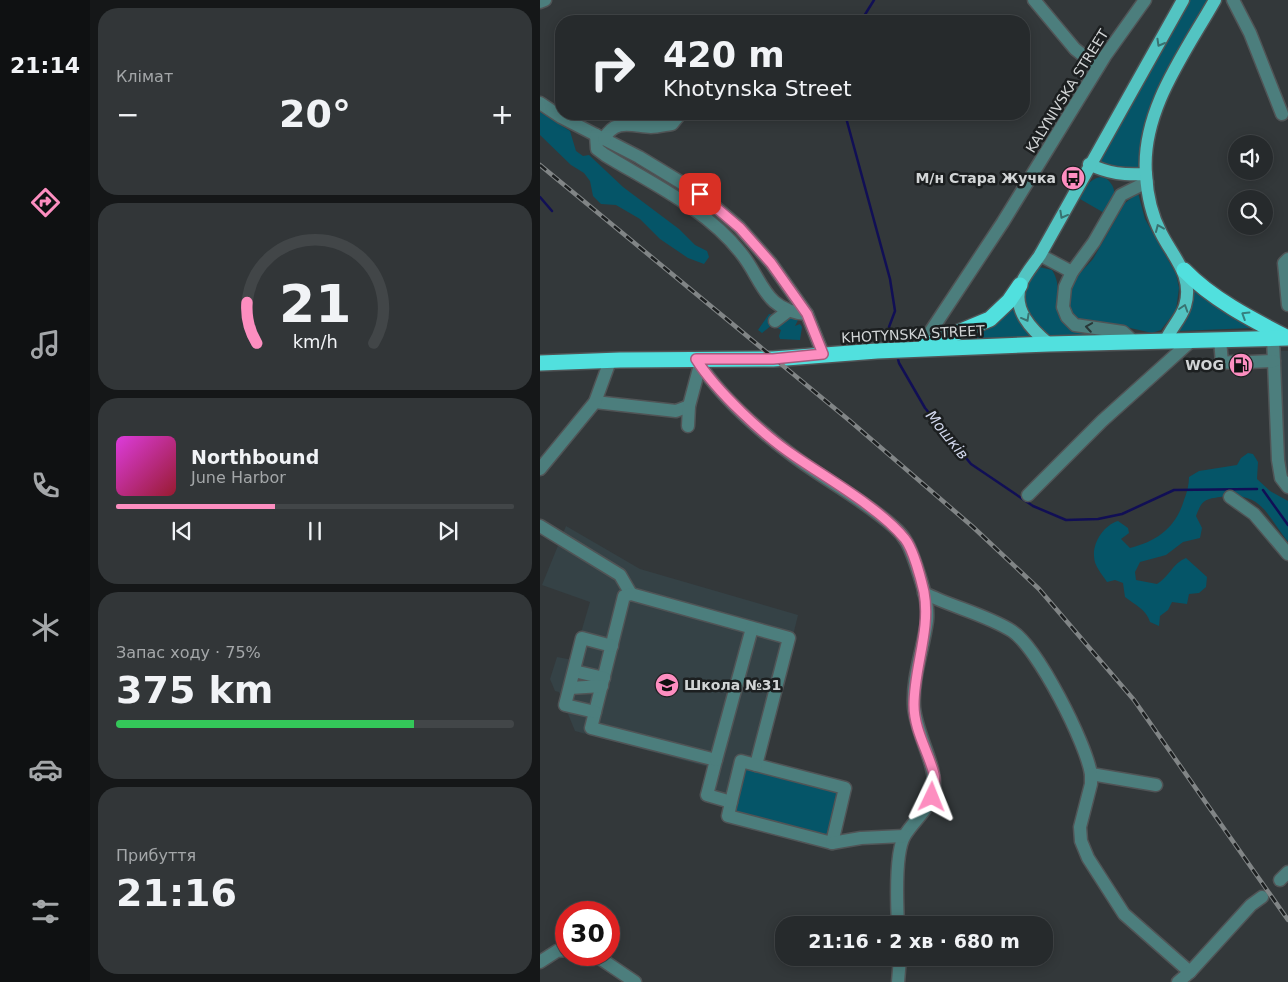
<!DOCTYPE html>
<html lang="uk">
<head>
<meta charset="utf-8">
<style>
	:root { --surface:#262a2c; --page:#323638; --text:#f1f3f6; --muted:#a4a7a9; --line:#424648; --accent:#fd8ec0 }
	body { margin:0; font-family:"DejaVu Sans",sans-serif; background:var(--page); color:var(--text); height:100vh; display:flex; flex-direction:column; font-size:19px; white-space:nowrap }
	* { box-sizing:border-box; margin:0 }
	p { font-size:16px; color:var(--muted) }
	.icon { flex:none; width:28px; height:28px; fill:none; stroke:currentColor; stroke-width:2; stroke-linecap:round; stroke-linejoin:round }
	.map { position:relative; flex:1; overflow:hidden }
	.details { display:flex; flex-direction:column; gap:8px; padding:8px; background:#151718; width:450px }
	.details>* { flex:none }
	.top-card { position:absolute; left:15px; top:15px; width:475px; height:105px; border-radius:20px; box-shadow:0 2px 12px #0003,0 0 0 1px var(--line); background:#262a2c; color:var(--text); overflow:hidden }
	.buttons { position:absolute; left:688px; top:135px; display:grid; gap:10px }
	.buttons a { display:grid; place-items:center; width:45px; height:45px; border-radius:50%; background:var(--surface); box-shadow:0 2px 12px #0003,0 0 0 1px var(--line); font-size:25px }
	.speed { position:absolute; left:15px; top:901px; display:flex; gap:10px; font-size:25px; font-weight:700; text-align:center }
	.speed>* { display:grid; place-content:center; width:65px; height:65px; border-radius:50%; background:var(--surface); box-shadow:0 2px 12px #0003,0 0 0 1px var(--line); line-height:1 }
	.speed .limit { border:8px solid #d22; background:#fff; color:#111 }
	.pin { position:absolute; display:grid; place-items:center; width:42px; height:42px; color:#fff; margin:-21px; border-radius:10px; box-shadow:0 2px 8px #0006 }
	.me { position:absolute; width:55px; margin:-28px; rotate:2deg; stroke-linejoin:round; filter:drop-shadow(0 0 4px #0008) }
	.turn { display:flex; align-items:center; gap:18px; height:105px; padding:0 25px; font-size:22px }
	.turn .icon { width:65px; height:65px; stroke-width:2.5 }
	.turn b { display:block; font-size:35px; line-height:42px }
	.big { font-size:38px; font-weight:700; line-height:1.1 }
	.details .card { flex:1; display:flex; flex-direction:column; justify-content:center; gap:8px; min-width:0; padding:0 18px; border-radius:20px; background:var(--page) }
	.details .dial { align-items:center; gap:0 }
	.dial svg { height:130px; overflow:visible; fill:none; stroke:var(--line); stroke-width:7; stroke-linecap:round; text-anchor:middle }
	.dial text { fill:var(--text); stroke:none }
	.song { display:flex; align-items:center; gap:15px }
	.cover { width:60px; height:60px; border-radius:8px; background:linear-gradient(135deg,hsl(300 70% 55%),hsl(350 70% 35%)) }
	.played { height:5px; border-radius:2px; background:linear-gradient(90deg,var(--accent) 40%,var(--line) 40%) }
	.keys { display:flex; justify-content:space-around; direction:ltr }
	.heat { display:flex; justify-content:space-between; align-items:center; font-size:28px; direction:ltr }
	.charge { height:8px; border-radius:4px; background:linear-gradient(90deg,#34c759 75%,var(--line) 0) }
	.trip { position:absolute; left:235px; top:916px; width:278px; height:50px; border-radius:20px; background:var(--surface); box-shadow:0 2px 12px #0003,0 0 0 1px var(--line); font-weight:700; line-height:50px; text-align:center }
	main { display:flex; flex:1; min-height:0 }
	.tab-bar { display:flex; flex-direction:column; width:90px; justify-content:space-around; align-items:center; background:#0f1112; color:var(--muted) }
	.tab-bar .icon { width:35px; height:35px }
	.tab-bar .active { color:var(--accent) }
	.tab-bar b { font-size:22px; color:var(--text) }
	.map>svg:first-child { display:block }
</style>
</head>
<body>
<main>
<nav class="tab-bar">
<b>21:14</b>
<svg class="icon active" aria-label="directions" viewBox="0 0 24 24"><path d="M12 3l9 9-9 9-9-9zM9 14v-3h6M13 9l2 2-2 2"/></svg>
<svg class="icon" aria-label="music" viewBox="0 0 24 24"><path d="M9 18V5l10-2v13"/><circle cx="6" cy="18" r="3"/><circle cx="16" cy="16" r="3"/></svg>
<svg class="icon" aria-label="phone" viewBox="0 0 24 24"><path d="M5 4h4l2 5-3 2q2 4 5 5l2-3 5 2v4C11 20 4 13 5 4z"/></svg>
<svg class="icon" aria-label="climate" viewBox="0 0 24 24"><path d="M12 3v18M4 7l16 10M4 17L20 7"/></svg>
<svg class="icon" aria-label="car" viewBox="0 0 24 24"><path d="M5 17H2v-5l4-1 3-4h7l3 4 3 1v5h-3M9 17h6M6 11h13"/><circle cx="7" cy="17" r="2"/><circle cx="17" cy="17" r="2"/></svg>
<svg class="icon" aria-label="filters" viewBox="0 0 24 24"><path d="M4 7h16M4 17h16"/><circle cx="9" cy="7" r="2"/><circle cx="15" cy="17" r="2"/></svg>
</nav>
<section class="details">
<div class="card"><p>Клімат</p>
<div class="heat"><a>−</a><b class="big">20°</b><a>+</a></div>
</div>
<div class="card dial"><svg viewBox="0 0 100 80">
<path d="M14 69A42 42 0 1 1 86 69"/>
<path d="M14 69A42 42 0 0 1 8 44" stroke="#fd8ec0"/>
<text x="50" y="56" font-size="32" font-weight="700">21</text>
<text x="50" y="72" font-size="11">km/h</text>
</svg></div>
<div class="card">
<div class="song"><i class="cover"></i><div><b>Northbound</b><p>June Harbor</p></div></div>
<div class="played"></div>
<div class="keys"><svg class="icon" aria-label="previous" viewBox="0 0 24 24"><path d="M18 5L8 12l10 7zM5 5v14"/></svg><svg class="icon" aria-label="pause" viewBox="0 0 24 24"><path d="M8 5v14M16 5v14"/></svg><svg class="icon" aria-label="next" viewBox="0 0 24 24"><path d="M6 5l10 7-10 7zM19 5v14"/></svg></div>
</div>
<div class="card"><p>Запас ходу · 75%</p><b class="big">375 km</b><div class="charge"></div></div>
<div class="card"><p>Прибуття</p><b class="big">21:16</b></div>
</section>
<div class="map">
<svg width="748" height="982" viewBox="0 0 748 982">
	<rect width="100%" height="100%" fill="#33383a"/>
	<!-- built -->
	<g fill="#354246">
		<polygon points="735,351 748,351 748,481 741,481"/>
		<polygon points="26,526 100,569 258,615 222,763 309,785 293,848 183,820 186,807 160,800 168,767 35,731 19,692 15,691 10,679 17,657 33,660 50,602 2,585"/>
	</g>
	<!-- green -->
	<g fill="#055568">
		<polygon points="650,0 670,0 643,48 600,167 591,169 562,165 560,161"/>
		<polygon points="0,112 30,131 36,151 43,156 49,155 83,187 139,229 155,245 167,251 169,257 164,264 148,258 120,239 100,219 76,205 61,204 53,196 50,181 44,173 31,165 0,135"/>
		<path d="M561 177 567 179C580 191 573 201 566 214L540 199C545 189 548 179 561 177Z"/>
		<polygon points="598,193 605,219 636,274 639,288 636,310 621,330 612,333 573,324 543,324 531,315 529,306 531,283 553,259 585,203"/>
		<path d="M499 267 512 270C520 283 517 290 517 304 516 334 548 333 570 336 552 336 530 339 512 336 495 333 482 306 486 290 488 281 494 274 499 267Z"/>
		<path d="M651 284 667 299 712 328 638 331C651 317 653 302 651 284Z"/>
		<polygon points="475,301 495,338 420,339"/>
		<polygon points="229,314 250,318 255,314 259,318 255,326 260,324 262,327 260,340 240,339 239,336 241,330 232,325 222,333 218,330"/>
		<path d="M708 453 713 454 718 462 717 479 730 491 748 501V542C725 513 722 491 680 497 665 499 662 500 656 516L662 528 660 538 643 542 626 555 600 562 595 572 596 580 617 584C628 578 633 563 646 558L667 577 666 587 659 593 649 594 647 604 632 602 628 610 620 616 619 626 610 622C606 609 595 605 585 597L583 583 575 580 567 582C562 574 554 566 554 556 553 542 564 525 578 521L588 528 589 533 581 539 590 548C618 541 636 527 644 500 647 492 649 485 649 477L659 471 697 465 701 458Z"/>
		<polygon points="204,767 298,790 287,835 193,812"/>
	</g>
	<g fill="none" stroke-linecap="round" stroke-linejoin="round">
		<!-- stream -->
		<g stroke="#110f55" stroke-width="2.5">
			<polyline points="321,21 334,0"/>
			<polyline points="305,114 350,279 355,311 349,327 354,345"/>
			<polyline points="0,197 12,211"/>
			<polyline points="357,355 359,363 385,408 431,464 493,506 526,520 558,519 582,514 634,490 717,489"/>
			<polyline points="723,490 748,525"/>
		</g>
		<!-- minor casing -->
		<g stroke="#505456" stroke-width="15">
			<g id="minor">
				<polyline points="494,0 535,49 558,67"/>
				<polyline points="693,0 710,33 742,114"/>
				<polyline points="0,2 5,0"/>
				<polyline points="0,103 21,117 99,157 160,194 199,227 231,263 267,314 283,354"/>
				<path d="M56 135 57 149 65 155C111 183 167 209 201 253 223 280 224 311 267 314"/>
				<path d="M64 139C75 118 92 126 111 127 118 127 125 125 132 124L140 114"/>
				<polyline points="500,255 532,272"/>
				<polyline points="748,259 744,263 748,305"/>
				<polyline points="235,321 248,311"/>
				<polyline points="733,338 738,460 741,478 748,487"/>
				<polyline points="680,340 682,363 693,362"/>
				<polyline points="594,342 583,332 535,325 527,317 523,307 525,287 532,272 554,242 581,195 607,182"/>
				<polyline points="379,349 463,222 565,56 605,0"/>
				<path d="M156 359C180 396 217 429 252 455 285 480 323 499 354 527 366 537 370 548 375 562 381 580 389 602 387 621 383 650 372 678 374 707 376 733 396 764 394 787 392 807 375 819 365 835 355 851 357 905 358 925"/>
				<polyline points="709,362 734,361"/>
				<polyline points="55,402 136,411 149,406"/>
				<polyline points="148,426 149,406 160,365"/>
				<polyline points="0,469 55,402 70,361"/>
				<polyline points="488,495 562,421 651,341"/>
				<polyline points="690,497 714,514 748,554"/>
				<polyline points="0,526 80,575 91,594"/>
				<path d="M384 593C412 607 447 615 472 631 498 648 546 743 551 774L616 785"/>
				<polygon points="91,594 249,638 216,765 305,788 292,843 188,816 191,802 167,795 176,760 51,728 84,596"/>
				<polyline points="34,671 64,678"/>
				<polyline points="30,688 62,686"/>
				<polyline points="55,712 25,705 42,638 72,646"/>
				<polyline points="176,760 212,628"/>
				<polyline points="551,774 551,784 540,827 541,841 548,858 584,914 650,972"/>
				<polyline points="191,802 201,761 216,765"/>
				<polyline points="292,843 321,838 364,836"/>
				<polyline points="740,880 748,872"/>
				<polyline points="49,955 61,959 95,982"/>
				<polyline points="0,962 17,951 26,950"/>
				<polyline points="358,982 360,958"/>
				<polyline points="638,982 650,972 711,905 722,897"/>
			</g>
		</g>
		<!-- major casing -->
		<g stroke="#505456" stroke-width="15">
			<g id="major">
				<path d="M549 164C569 174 584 175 606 174"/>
				<path d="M625 342C630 329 641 319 645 306 654 276 633 257 621 233 612 216 607 193 606 174 601 111 645 53 675 0"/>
				<path d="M509 344C492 330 471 309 481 284 485 274 494 264 500 255L643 0"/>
			</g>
		</g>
		<!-- highway casing -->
		<g stroke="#505456" stroke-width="18">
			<g id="highway">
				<path d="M644 270C672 299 711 319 746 337"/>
				<polyline points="385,346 450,319 469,301 480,285"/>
				<polyline points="0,363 80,360 233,359 337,351 509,344 748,338"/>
			</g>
		</g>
		<!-- minor -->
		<use href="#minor" stroke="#4c7e7d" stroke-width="12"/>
		<!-- major -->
		<use href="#major" stroke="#53c4c2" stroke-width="12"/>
		<!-- highway -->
		<use href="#highway" stroke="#51e0de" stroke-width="15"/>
		<!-- rail casing -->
		<g stroke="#818586" stroke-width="4.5">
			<polyline id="rail" points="0,165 310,421 433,527 499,589 594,700 748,920"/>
		</g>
		<!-- rail -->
		<use href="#rail" stroke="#1c1f20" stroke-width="2.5" stroke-dasharray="8" stroke-linecap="butt"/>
	</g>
	<!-- one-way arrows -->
	<defs><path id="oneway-chevron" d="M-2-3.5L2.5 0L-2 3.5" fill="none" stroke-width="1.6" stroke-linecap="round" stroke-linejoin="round" transform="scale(1.25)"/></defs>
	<g stroke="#387271">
		<use href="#oneway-chevron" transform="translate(620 43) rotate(120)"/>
		<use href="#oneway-chevron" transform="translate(523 215) rotate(119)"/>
		<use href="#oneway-chevron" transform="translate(619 228) rotate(-113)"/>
		<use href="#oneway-chevron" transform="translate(644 308) rotate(-72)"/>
		<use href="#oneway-chevron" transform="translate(486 318) rotate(61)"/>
	</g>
	<use stroke="#36807f" href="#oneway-chevron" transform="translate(705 315) rotate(-148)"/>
	<use stroke="#283737" href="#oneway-chevron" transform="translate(549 327) rotate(-171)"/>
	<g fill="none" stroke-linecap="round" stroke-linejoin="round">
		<!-- route casing -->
		<g stroke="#a45c7d" stroke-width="12">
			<path id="route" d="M160 194 200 228 231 263 267 314 283 354 233 359H156C176 391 224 436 256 457 288 479 341 509 365 539 373 549 381 579 384 592 391 630 374 667 374 705 374 730 388 751 394 774 396 781 393 790 392 797"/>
		</g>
		<!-- route -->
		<use href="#route" stroke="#fd8ec0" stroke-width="9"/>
	</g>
	<!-- icons -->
	<defs>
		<g id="bus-disc" transform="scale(1.25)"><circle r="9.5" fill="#fd8ec0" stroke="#1c1f20"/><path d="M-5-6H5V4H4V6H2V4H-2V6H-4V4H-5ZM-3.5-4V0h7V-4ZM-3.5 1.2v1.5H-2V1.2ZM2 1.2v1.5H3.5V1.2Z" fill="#111"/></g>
		<g id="fuel-disc" transform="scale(1.25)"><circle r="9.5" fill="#fd8ec0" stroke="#1c1f20"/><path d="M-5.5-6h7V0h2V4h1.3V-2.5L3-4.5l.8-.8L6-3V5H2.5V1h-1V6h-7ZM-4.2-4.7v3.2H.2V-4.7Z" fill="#111"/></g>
		<g id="school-disc" transform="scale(1.25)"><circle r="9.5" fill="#fd8ec0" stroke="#1c1f20"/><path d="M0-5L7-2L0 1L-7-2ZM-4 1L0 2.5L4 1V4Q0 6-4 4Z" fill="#111"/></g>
	</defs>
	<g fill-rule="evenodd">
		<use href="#bus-disc" x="533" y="178"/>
		<use href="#fuel-disc" x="701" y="365"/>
		<use href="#school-disc" x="127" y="685"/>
	</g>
	<g text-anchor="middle" stroke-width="5" stroke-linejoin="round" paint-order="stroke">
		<!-- street labels -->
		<g font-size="14" fill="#d2d5d6" stroke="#1c1f20">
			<text transform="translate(527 91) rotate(-58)" y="5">KALYNIVSKA STREET</text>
			<text transform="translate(373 334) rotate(-3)" y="5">KHOTYNSKA STREET</text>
		</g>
		<!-- poi labels -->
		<g font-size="14" font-weight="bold" fill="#d2d5d6" stroke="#1c1f20" text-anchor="end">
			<text x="516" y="183">М/н Стара Жучка</text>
			<text x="684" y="370">WOG</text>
			<text x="144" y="690" text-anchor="start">Школа №31</text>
		</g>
		<!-- water labels -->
		<g font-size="15" font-style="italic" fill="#d2d8ed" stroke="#1c1f20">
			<text transform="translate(407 435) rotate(51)" y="5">Мошків</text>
		</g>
	</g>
</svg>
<div class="buttons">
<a><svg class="icon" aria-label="sound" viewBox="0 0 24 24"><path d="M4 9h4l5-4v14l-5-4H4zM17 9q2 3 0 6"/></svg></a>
<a><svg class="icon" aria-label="search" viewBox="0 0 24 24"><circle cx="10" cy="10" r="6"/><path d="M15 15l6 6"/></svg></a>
</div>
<div class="speed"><div class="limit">30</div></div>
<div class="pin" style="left:160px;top:194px;background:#d93025"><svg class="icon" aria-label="arrive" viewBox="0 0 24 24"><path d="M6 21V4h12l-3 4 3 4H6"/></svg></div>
<svg class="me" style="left:392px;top:797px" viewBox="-20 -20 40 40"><path d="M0-17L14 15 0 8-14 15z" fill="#fd8ec0" stroke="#fff" stroke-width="4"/></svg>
<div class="trip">21:16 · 2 хв · 680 m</div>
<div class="top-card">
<div class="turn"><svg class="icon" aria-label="right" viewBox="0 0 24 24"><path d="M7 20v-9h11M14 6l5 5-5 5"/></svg><div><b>420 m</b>Khotynska Street</div></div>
</div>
</div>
</main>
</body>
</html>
